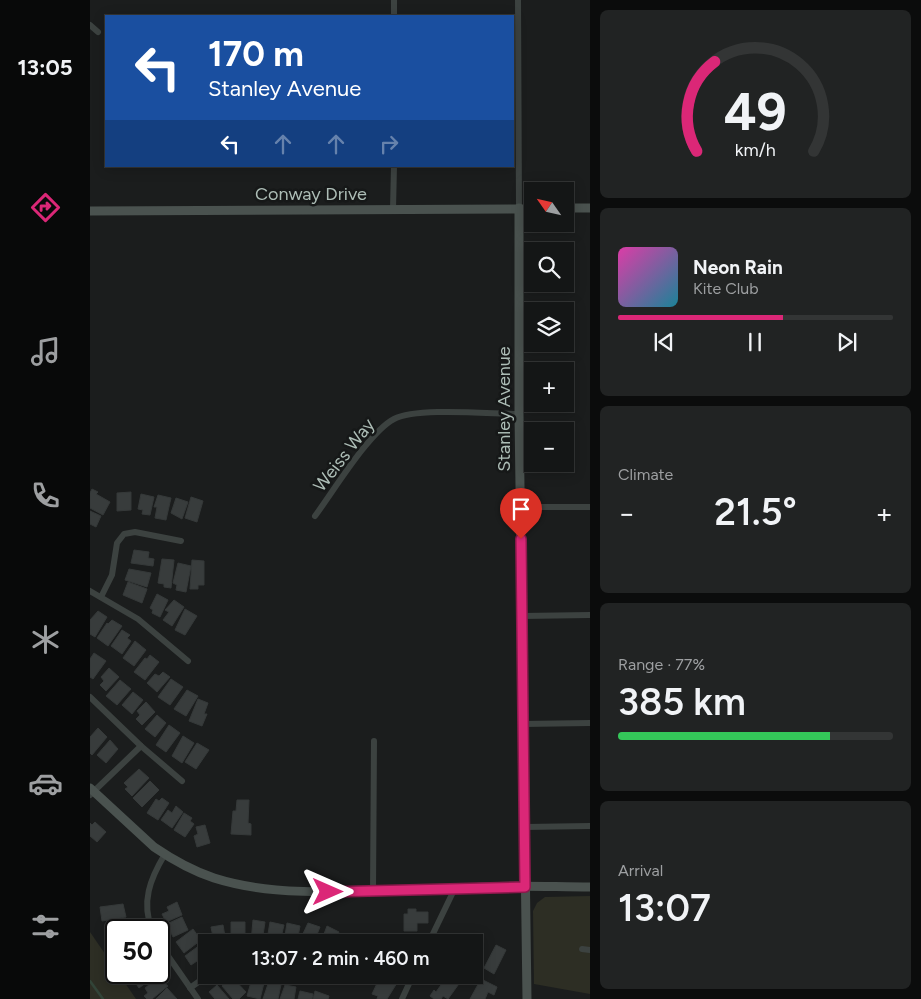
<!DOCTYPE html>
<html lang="en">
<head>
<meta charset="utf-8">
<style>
	:root { --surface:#141616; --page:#212323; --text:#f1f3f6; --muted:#9d9fa1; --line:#333535; --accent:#db2777 }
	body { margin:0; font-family:Figtree,sans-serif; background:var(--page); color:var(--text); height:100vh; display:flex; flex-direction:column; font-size:19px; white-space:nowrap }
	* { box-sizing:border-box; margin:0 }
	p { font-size:16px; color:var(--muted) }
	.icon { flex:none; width:28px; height:28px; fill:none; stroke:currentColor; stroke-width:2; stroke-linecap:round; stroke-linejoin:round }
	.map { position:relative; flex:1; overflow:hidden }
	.details { display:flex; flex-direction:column; gap:10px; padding:10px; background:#0b0c0c; width:331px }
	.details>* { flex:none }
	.hud { position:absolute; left:15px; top:15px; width:409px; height:152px; border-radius:0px; box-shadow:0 2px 12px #0003,0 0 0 1px var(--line); background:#1a4fa0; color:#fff; overflow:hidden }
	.needle { width:32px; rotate:304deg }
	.tools { position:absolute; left:434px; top:182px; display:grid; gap:10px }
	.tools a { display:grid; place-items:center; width:50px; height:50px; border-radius:0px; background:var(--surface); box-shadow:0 2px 12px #0003,0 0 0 1px var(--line); font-size:25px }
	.speed { position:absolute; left:15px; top:919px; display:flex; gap:10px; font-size:25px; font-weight:700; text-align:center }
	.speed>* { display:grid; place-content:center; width:65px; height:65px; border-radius:50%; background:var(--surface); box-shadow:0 2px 12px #0003,0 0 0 1px var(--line); line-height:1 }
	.speed .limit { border:2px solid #111; border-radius:8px; background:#fff; color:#111 }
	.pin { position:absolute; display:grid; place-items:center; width:42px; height:42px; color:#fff; margin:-51px -21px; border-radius:50% 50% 50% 0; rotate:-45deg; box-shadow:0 0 5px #0007 }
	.pin .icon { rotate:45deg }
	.me { position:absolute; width:55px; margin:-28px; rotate:90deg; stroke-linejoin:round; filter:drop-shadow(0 0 4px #0008) }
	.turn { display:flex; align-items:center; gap:18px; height:105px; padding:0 20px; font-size:22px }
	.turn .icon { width:65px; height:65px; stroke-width:2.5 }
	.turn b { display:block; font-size:35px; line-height:42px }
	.lanes { display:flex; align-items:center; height:48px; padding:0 20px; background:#0003; justify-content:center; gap:25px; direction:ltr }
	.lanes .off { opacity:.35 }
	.big { font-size:38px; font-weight:600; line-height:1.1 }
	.details .tile { flex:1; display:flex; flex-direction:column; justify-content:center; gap:8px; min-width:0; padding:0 18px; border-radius:8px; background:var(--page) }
	.details .dial { align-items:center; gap:0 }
	.dial svg { height:130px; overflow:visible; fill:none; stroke:var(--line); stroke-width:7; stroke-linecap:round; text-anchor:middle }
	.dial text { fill:var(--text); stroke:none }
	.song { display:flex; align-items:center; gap:15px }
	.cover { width:60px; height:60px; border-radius:8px; background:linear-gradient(135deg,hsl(320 70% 55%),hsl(190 70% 35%)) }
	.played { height:5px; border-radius:2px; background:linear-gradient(90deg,var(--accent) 60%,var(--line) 60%) }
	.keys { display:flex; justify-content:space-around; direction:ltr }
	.heat { display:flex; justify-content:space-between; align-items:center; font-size:28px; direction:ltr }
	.charge { height:8px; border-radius:4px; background:linear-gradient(90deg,#34c759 77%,var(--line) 0) }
	.trip { position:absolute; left:108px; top:934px; width:285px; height:50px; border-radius:0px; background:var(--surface); box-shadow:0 2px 12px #0003,0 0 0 1px var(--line); font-weight:600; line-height:50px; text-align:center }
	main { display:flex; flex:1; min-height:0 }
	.tab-bar { display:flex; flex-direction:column; width:90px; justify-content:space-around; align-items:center; background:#080909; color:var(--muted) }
	.tab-bar .icon { width:35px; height:35px }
	.tab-bar .on { color:var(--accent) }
	.tab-bar b { font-size:22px; color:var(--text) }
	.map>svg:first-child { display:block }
</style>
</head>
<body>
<main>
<nav class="tab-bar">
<b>13:05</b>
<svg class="icon on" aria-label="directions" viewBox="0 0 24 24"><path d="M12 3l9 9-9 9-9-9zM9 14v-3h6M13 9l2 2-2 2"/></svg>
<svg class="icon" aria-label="music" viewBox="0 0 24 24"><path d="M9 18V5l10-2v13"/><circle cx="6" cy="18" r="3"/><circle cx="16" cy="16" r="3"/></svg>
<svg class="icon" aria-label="phone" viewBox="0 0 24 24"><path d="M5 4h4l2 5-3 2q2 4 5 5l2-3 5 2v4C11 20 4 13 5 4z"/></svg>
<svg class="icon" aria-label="climate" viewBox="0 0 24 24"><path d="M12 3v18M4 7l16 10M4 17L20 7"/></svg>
<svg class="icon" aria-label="car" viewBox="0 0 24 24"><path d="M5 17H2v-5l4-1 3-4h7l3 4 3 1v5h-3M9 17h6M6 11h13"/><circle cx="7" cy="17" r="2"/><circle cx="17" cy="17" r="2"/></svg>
<svg class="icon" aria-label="filters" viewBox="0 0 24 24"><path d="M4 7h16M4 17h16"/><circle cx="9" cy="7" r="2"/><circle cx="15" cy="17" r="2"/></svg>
</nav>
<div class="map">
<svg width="500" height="999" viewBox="0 0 500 999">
	<rect width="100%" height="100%" fill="#1b1d1d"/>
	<!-- green -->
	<g fill="#2d2e24">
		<polygon points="500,896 500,994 444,984 443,911 447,903 455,897"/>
		<polygon points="0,932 46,999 0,999"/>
	</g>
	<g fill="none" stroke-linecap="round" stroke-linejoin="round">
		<!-- stream -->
		<polyline stroke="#324438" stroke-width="2.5" points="0,981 13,999"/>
	</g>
	<!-- building -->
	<g fill="#383c3c" stroke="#353939">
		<polygon points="2,489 8,492 6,494 20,502 13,515 0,508 0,493"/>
		<polygon points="41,492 41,510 27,511 27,493"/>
		<polygon points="51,494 64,497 60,515 52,514 53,510 48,509"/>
		<polygon points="68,495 81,498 76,520 65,518 67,507 64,507"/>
		<polygon points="101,497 113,501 107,522 95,518"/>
		<polygon points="86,498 98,502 92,519 81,513"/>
		<polygon points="0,511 11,516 6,527 0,524"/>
		<polygon points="44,550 59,552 58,558 64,559 63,566 41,563"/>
		<polygon points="72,559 84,560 81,588 74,587 74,584 68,583"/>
		<polygon points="102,560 114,561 114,585 108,585 108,589 100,589"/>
		<polygon points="88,563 101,566 96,592 86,590 87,585 83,583"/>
		<polygon points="39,569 61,573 57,587 35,580"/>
		<polygon points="38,582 57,589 52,603 33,595"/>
		<polygon points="67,594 78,600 70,617 62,613 63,610 60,608"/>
		<polygon points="84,600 94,607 82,626 73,620 79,612 75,610"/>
		<polygon points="95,609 107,616 95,635 85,630"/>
		<polygon points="8,611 17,617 5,637 0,634 0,620"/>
		<polygon points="22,620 32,626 18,646 7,638 17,623 18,624"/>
		<polygon points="32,630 40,635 37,638 41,641 32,654 21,646"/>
		<polygon points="45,641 56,650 44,666 33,658"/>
		<polygon points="4,653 16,661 3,679 0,677 0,659"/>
		<polygon points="60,655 69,662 55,680 44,672 55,658 57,659"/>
		<polygon points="19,668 29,677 16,691 10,685 14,681 11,677"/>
		<polygon points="73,672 80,677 67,692 57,683 65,674 69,676"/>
		<polygon points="81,679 93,687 80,705 68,697"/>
		<polygon points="30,680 41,689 27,705 16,696"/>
		<polygon points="97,690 108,696 96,716 84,709"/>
		<polygon points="43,692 53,700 42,714 32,705"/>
		<polygon points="108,699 118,703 114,714 117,714 112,726 99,721"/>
		<polygon points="56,702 65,712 52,725 46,719 50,715 47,711"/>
		<polygon points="67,715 76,723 65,737 55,729"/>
		<polygon points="79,725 90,733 76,752 66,745"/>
		<polygon points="8,728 17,737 2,755 0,753 0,737"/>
		<polygon points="93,736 104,743 92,763 82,756"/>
		<polygon points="20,740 28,749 16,763 7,755"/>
		<polygon points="107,743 119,750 106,769 95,762"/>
		<polygon points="49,769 59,778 42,796 35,789 38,787 34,783"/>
		<polygon points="60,781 69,790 52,807 43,798"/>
		<polygon points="72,798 79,803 68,820 57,813 66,799 69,801"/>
		<polygon points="147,800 159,800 158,823 161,824 161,835 141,834 143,811 146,811"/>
		<polygon points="86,806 93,812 82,828 71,820 78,810 82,813"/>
		<polygon points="94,813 102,818 100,821 104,824 95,837 84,830"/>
		<polygon points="5,822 16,832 7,842 0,836 0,823 2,825"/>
		<polygon points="115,825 120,843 107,847 104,836 108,834 106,827"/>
		<polygon points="87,902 92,915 76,922 72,914 79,911 77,907"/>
		<polygon points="33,904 36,917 12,921 10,907"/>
		<polygon points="318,909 326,909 326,912 338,912 338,923 327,923 327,931 314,931 314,914 318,914"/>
		<polygon points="92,917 98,930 83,937 77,924"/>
		<polygon points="36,918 40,927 26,930 26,937 23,939 18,926"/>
		<polygon points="163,920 175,922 172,942 161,942"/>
		<polygon points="141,922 155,922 155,942 143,942 143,939 141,939"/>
		<polygon points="180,922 194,925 190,942 178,942 177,940"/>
		<polygon points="197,923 210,926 207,942 194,942"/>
		<polygon points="218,923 230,927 224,942 212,942 213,939 211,938"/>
		<polygon points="133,925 136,942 124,942 121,927"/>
		<polygon points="237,926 249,932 243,942 231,942"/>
		<polygon points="103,929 111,940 94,953 86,942"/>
		<polygon points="110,945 116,955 101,965 95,956"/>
		<polygon points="406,945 416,950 404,974 394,968"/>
		<polygon points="46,972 68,972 69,973 49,988 41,976"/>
		<polygon points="291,975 307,983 297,999 287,999 288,996 282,994"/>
		<polygon points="358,975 362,975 371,981 358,999 353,996 351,999 344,999 340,996 344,990 346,992"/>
		<polygon points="166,976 175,979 170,999 157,996 161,982 164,983"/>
		<polygon points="142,977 156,992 149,999 143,999 132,986"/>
		<polygon points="68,978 78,986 62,999 57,999 54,996 58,993 55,988"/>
		<polygon points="180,978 192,980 188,999 173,999"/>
		<polygon points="391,979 407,987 404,995 398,992 395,999 380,999"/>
		<polygon points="127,985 139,999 125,999 119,992"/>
		<polygon points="195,985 206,987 204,999 190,999"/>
		<polygon points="77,988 87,999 66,999"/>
		<polygon points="210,991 223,994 222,999 208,999"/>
		<polygon points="225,991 239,996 238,999 223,999"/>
	</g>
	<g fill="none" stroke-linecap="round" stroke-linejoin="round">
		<!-- street -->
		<g stroke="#3c4240" stroke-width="6">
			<polyline points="428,0 429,208"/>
			<polyline points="304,16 304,0"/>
			<polyline points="0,25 8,32"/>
			<polyline points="303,209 304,166"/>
			<polyline points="431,507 500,507"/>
			<path d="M225 516C243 492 279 432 304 419 327 407 401 414 429 414"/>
			<polyline points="0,591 48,619 98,661"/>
			<polyline points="11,597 22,575 27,543 34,534 45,532 91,541"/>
			<polyline points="432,616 500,615"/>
			<polyline points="0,697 51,746 92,781"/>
			<polyline points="433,724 500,723"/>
			<polyline points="0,795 51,746"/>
			<polyline points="435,827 500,826"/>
			<polyline points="283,892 284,741"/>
			<path d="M62 930C51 902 60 879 75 854"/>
			<polyline points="339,942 365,888"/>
			<polyline points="69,943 108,999"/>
			<polyline points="492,949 500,950"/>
			<polyline points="100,988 118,975"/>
			<polyline points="312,999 323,975"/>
		</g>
		<!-- secondary -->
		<g stroke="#4a524f" stroke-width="9">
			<polyline points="429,208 429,414 437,999"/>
			<polyline points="475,208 500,208"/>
			<polyline points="0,211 442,209"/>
			<path d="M0 788 64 847C83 860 103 871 124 878 165 891 207 892 249 892 298 892 348 889 397 887 431 885 466 887 500 887"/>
		</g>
	</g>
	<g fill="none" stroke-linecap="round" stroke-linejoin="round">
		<!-- route casing -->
		<g stroke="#8e194d" stroke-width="12">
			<polyline id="route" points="238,892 435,887 431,539"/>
		</g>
		<!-- route -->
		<use href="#route" stroke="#db2777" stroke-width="9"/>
	</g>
	<g text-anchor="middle" stroke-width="5" stroke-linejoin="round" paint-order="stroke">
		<!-- street labels -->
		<g font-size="18" fill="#adbdb6" stroke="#161818">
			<text x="221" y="200">Conway Drive</text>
			<text transform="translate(414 409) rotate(-90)" y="6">Stanley Avenue</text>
			<text transform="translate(254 455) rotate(-52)" y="6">Weiss Way</text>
		</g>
	</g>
</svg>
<div class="tools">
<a><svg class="needle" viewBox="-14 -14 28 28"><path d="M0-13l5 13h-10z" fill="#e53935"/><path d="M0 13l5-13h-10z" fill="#9d9fa1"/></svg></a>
<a><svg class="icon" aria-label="search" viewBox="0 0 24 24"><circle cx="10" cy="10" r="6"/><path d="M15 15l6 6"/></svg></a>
<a><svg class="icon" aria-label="layers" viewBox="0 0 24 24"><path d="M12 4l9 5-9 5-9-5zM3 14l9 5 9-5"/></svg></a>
<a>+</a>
<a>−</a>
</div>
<div class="speed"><div class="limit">50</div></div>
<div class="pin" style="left:431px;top:539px;background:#d93025"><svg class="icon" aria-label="arrive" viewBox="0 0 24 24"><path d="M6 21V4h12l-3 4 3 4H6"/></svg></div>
<svg class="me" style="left:238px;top:892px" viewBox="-20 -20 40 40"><path d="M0-17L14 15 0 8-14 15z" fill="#db2777" stroke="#fff" stroke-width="4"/></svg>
<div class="trip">13:07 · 2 min · 460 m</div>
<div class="hud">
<div class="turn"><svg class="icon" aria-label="left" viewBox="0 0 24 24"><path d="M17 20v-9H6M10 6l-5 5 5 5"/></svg><div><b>170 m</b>Stanley Avenue</div></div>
<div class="lanes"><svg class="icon" aria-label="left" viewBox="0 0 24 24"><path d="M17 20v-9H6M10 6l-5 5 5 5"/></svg><svg class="icon off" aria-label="ahead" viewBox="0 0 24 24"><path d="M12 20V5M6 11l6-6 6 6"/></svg><svg class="icon off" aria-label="ahead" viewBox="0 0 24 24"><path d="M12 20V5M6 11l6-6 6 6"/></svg><svg class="icon off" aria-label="right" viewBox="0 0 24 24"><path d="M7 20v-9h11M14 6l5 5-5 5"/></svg></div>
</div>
</div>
<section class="details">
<div class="tile dial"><svg viewBox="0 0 100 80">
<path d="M14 69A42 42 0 1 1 86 69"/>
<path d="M14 69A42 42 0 0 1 25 14" stroke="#db2777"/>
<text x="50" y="56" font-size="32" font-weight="700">49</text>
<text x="50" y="72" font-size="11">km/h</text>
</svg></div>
<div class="tile">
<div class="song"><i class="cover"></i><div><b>Neon Rain</b><p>Kite Club</p></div></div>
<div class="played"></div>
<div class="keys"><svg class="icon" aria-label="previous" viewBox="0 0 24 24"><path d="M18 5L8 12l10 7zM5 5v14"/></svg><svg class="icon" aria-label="pause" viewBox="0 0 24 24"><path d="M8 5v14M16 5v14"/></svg><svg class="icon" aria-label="next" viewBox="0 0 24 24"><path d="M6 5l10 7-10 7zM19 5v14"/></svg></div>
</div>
<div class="tile"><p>Climate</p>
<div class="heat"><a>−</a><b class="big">21.5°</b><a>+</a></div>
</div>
<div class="tile"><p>Range · 77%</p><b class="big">385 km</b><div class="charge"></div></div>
<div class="tile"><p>Arrival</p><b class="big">13:07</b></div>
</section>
</main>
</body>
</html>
